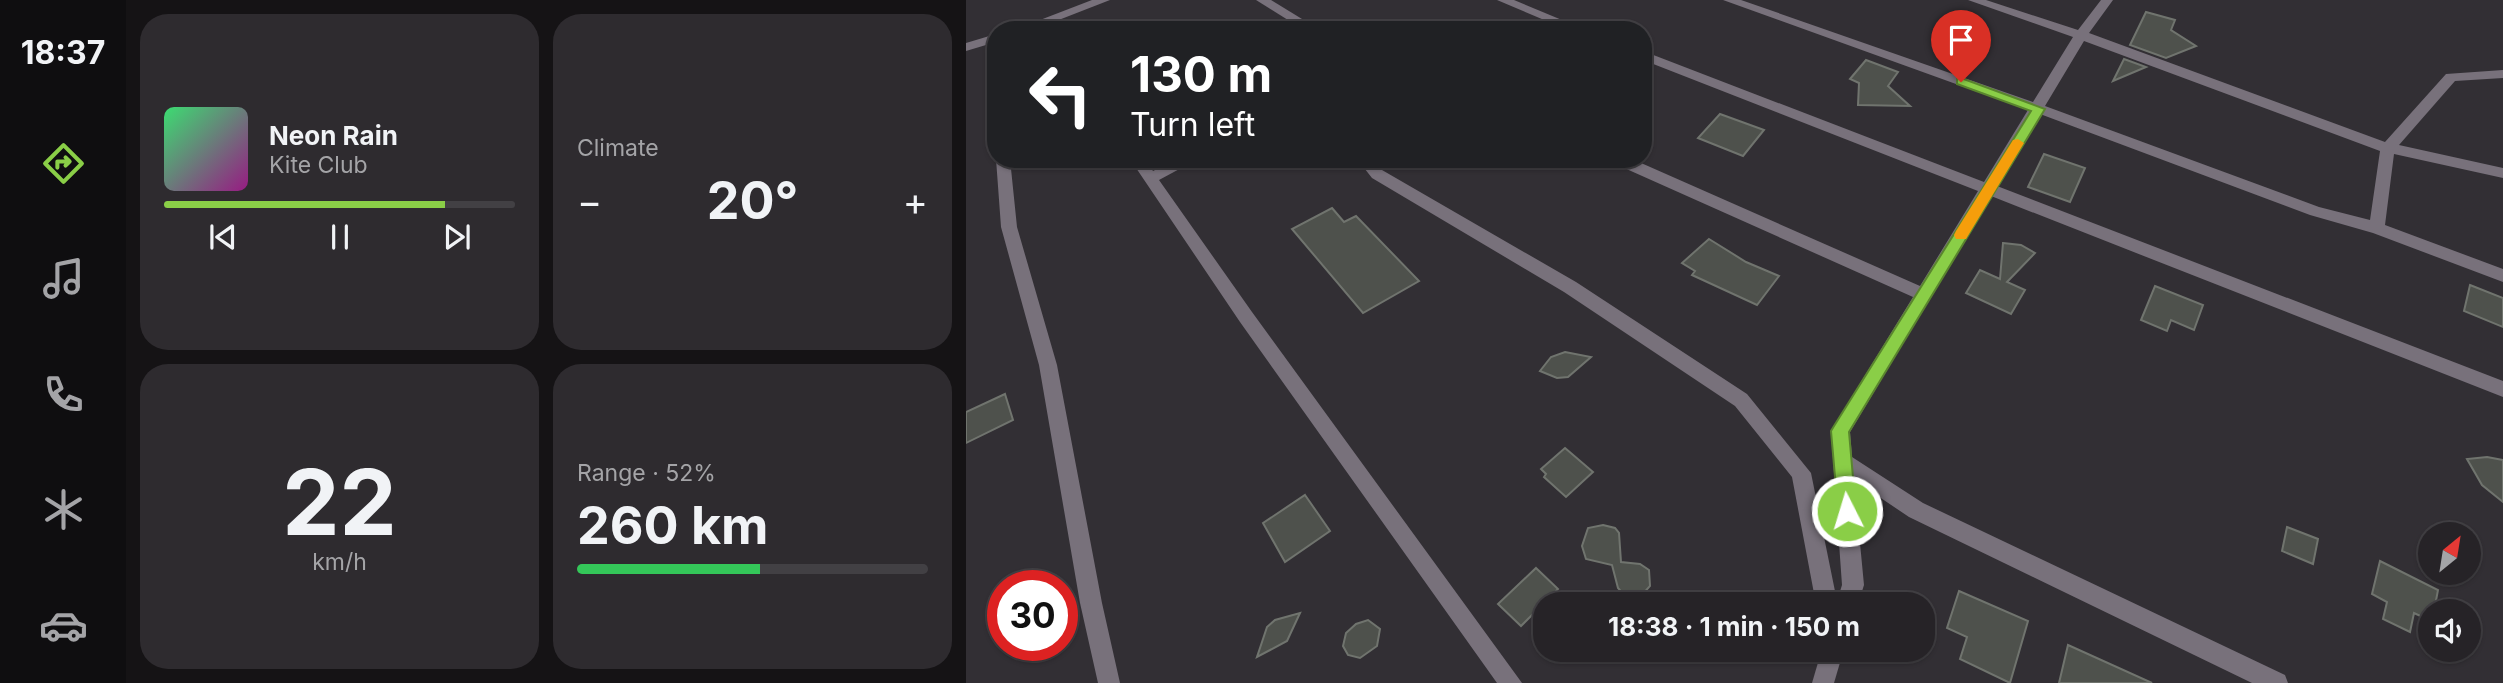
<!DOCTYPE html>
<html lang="en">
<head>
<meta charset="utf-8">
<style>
	:root { --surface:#262327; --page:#2e2b2f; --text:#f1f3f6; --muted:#a4a4a7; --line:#424044; --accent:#8ace47 }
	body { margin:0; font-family:Inter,sans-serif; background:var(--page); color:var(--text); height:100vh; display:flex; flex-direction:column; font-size:26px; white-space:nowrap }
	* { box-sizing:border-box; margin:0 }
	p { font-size:23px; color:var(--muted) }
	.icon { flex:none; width:38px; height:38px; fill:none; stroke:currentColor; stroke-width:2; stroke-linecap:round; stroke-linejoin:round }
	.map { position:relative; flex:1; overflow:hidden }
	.details { display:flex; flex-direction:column; gap:14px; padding:14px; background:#151315; width:840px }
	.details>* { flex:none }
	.hud { position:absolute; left:21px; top:21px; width:665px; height:147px; border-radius:28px; box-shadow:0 2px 5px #0004,0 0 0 2px var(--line); background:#202124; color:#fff; overflow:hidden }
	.needle { width:46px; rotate:30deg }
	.controls { position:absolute; left:1452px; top:522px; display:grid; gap:14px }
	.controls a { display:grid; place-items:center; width:63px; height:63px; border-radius:50%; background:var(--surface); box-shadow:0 2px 5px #0004,0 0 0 2px var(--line); font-size:35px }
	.speed { position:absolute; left:21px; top:570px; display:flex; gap:14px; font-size:35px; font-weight:700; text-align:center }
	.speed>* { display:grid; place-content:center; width:91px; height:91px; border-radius:50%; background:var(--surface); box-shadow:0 2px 5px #0004,0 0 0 2px var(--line); line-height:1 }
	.speed .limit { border:10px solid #d22; background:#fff; color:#111 }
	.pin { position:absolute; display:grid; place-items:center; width:60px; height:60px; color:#fff; margin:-72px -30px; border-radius:50% 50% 50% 0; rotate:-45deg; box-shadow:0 0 7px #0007 }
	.pin .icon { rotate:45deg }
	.me { position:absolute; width:77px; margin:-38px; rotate:355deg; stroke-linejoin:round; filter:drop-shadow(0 0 5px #0008) }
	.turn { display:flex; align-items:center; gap:24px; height:147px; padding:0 28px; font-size:32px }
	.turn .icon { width:91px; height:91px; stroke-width:2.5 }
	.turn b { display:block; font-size:49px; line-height:60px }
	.big { font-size:52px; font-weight:700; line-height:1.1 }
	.details .widget { flex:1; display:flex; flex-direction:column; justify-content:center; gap:10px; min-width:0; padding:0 24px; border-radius:28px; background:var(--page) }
	.details .dial { align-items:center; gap:0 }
	.dial b { font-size:91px; line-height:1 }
	.song { display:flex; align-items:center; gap:21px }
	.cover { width:84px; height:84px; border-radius:10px; background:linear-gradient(135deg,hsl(140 70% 55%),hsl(310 70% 35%)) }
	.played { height:7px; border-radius:4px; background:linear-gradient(90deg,var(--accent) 80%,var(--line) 80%) }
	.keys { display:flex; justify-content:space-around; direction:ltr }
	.heat { display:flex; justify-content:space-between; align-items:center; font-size:38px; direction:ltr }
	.charge { height:10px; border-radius:5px; background:linear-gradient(90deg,#34c759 52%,var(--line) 0) }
	.details .tiles { flex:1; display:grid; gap:14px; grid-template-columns:repeat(2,1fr) }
	.trip { position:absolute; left:567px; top:592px; width:402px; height:70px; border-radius:28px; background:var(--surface); box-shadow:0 2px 5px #0004,0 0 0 2px var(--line); font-weight:700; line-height:70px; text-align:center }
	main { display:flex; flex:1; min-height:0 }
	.menu { display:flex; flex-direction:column; width:126px; justify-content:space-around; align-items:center; background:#0f0e10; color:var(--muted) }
	.menu .icon { width:49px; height:49px }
	.menu .on { color:var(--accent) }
	.menu b { font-size:32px; color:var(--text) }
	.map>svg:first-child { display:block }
</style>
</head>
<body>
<main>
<nav class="menu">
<b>18:37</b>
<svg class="icon on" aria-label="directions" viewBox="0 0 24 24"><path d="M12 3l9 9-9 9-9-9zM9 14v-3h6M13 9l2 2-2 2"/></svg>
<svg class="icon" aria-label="music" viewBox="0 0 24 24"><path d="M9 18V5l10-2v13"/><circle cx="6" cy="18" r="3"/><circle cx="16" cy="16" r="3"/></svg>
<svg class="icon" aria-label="phone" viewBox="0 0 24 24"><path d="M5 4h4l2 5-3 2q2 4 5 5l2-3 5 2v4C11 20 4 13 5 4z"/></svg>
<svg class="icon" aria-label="climate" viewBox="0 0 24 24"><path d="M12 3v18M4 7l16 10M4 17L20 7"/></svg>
<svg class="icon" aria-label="car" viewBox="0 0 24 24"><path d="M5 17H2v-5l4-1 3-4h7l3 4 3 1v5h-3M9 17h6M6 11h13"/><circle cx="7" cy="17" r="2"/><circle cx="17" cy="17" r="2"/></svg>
</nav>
<section class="details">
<div class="tiles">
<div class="widget">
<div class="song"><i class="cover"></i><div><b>Neon Rain</b><p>Kite Club</p></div></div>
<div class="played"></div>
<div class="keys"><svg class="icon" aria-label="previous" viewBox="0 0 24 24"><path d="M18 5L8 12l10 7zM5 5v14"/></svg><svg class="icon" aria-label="pause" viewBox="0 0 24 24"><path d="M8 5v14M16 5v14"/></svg><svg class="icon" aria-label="next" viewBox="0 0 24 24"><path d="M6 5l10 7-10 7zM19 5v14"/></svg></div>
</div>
<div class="widget"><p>Climate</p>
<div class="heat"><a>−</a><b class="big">20°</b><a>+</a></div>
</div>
<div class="widget dial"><b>22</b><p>km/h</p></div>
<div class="widget"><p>Range · 52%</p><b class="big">260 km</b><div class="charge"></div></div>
</div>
</section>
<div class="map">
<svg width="1537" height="683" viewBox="0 0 1537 683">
	<rect width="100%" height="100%" fill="#322f34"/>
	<!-- building -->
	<g fill="#4e514c" stroke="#70746e" stroke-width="2">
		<polygon points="1180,12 1209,20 1205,30 1230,46 1200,58 1164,45"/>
		<polygon points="1158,59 1180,67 1147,81"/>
		<polygon points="900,60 932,72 922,86 944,106 892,105 893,83 884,79"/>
		<polygon points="754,114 798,130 777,156 732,138"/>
		<polygon points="1078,154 1119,168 1104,202 1062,187"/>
		<polygon points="366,208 378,222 390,216 453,281 397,313 326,229"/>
		<polygon points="743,239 780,262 813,276 791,305 726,275 729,271 716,263"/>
		<polygon points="1037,243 1055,245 1069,253 1041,282 1059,290 1045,314 1000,293 1014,270 1034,279"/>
		<polygon points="1504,285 1537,298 1537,327 1498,311"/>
		<polygon points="1189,286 1237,305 1228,330 1205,320 1201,331 1175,320"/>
		<polygon points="599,352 625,357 602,377 591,378 574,371 585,357"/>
		<polygon points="39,394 47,420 0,443 0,412"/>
		<polygon points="599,448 627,472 600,497 578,477 580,474 575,469"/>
		<polygon points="1521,457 1537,460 1537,502 1516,485 1501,459"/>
		<polygon points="339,495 364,531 319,562 297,523"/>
		<polygon points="637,525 649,528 653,533 655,562 674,564 683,570 684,586 676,595 671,597 659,596 652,588 646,565 620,559 616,546 622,528"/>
		<polygon points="1321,527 1352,539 1347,564 1316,551"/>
		<polygon points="1414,561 1472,590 1468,611 1465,611 1465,621 1448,613 1444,632 1417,619 1421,602 1406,594"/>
		<polygon points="570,568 592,589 555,626 532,604"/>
		<polygon points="993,591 1062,621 1044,683 994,659 1001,637 981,628"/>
		<polygon points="334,613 321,641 291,657 301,627 309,620"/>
		<polygon points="402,620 414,629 411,646 394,658 382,655 377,646 380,633 390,624"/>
		<polygon points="1102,645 1186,683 1093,683"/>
	</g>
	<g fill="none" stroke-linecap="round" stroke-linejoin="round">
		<!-- minor -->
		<g fill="#78717b" fill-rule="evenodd">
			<polygon points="126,0 144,0 67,30 48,30"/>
			<polygon points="290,0 305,0 354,30 338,30"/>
			<polygon points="531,0 548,0 620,30 602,30"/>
			<path d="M757 0H775L1067 102 1107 37 1002 0H1020L1112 30 1135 0H1147L1123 33 1419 142 1480 74 1537 70V78L1489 81 1433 145 1537 168V178L1428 154 1419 225 1537 269V282L1407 233 1344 215 1074 114 1031 186 1537 381V397L1025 196 884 432 886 457 957 503 1319 675 1322 683H1286L943 517 888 480 898 585 892 604H850L826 477 769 406 598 292 406 178 391 159H407L416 170 610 282 781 394 845 473 871 601 876 585 865 431 947 297 647 163 645 159H666L954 286 1012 191 677 60V51L1018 182 1062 110ZM1118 41 1414 151 1404 220 1353 207 1079 106Z"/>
			<polygon points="30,34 30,42 0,51 0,43"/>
			<polygon points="30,159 44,159 51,227 91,365 136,603 154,683 132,683 114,603 73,365 35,227"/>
			<polygon points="164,159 179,159 187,171 212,159 232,159 193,180 286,312 556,683 531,683 274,322"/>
			<polygon points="856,649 878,649 868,683 846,683"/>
		</g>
	</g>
	<!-- route -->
	<polygon fill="#8ace47" stroke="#5a862e" stroke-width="2" points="995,78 1079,109 883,432 890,511 887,517 881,520 874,517 872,511 865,431 868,426 1065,111 991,84 991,79"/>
	<!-- slow -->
	<polygon fill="#f59e0b" points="1052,139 1058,143 1000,239 990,239 988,235 990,231 1047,140"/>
</svg>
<div class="controls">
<a><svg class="needle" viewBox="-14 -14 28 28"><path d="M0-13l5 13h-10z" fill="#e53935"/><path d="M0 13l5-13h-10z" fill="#a4a4a7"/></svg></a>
<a><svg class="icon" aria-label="sound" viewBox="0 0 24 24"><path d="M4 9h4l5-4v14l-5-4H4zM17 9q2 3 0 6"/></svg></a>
</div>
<div class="speed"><div class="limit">30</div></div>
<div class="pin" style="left:995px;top:82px;background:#d93025"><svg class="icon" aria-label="arrive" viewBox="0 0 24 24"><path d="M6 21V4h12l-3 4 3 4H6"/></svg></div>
<svg class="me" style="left:881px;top:511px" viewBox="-20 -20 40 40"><circle r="17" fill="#8ace47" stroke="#fff" stroke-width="3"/><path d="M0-11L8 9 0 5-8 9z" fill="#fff"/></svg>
<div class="trip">18:38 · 1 min · 150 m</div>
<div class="hud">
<div class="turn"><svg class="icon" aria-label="left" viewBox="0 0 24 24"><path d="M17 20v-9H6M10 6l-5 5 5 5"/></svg><div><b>130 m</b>Turn left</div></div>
</div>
</div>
</main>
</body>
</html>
